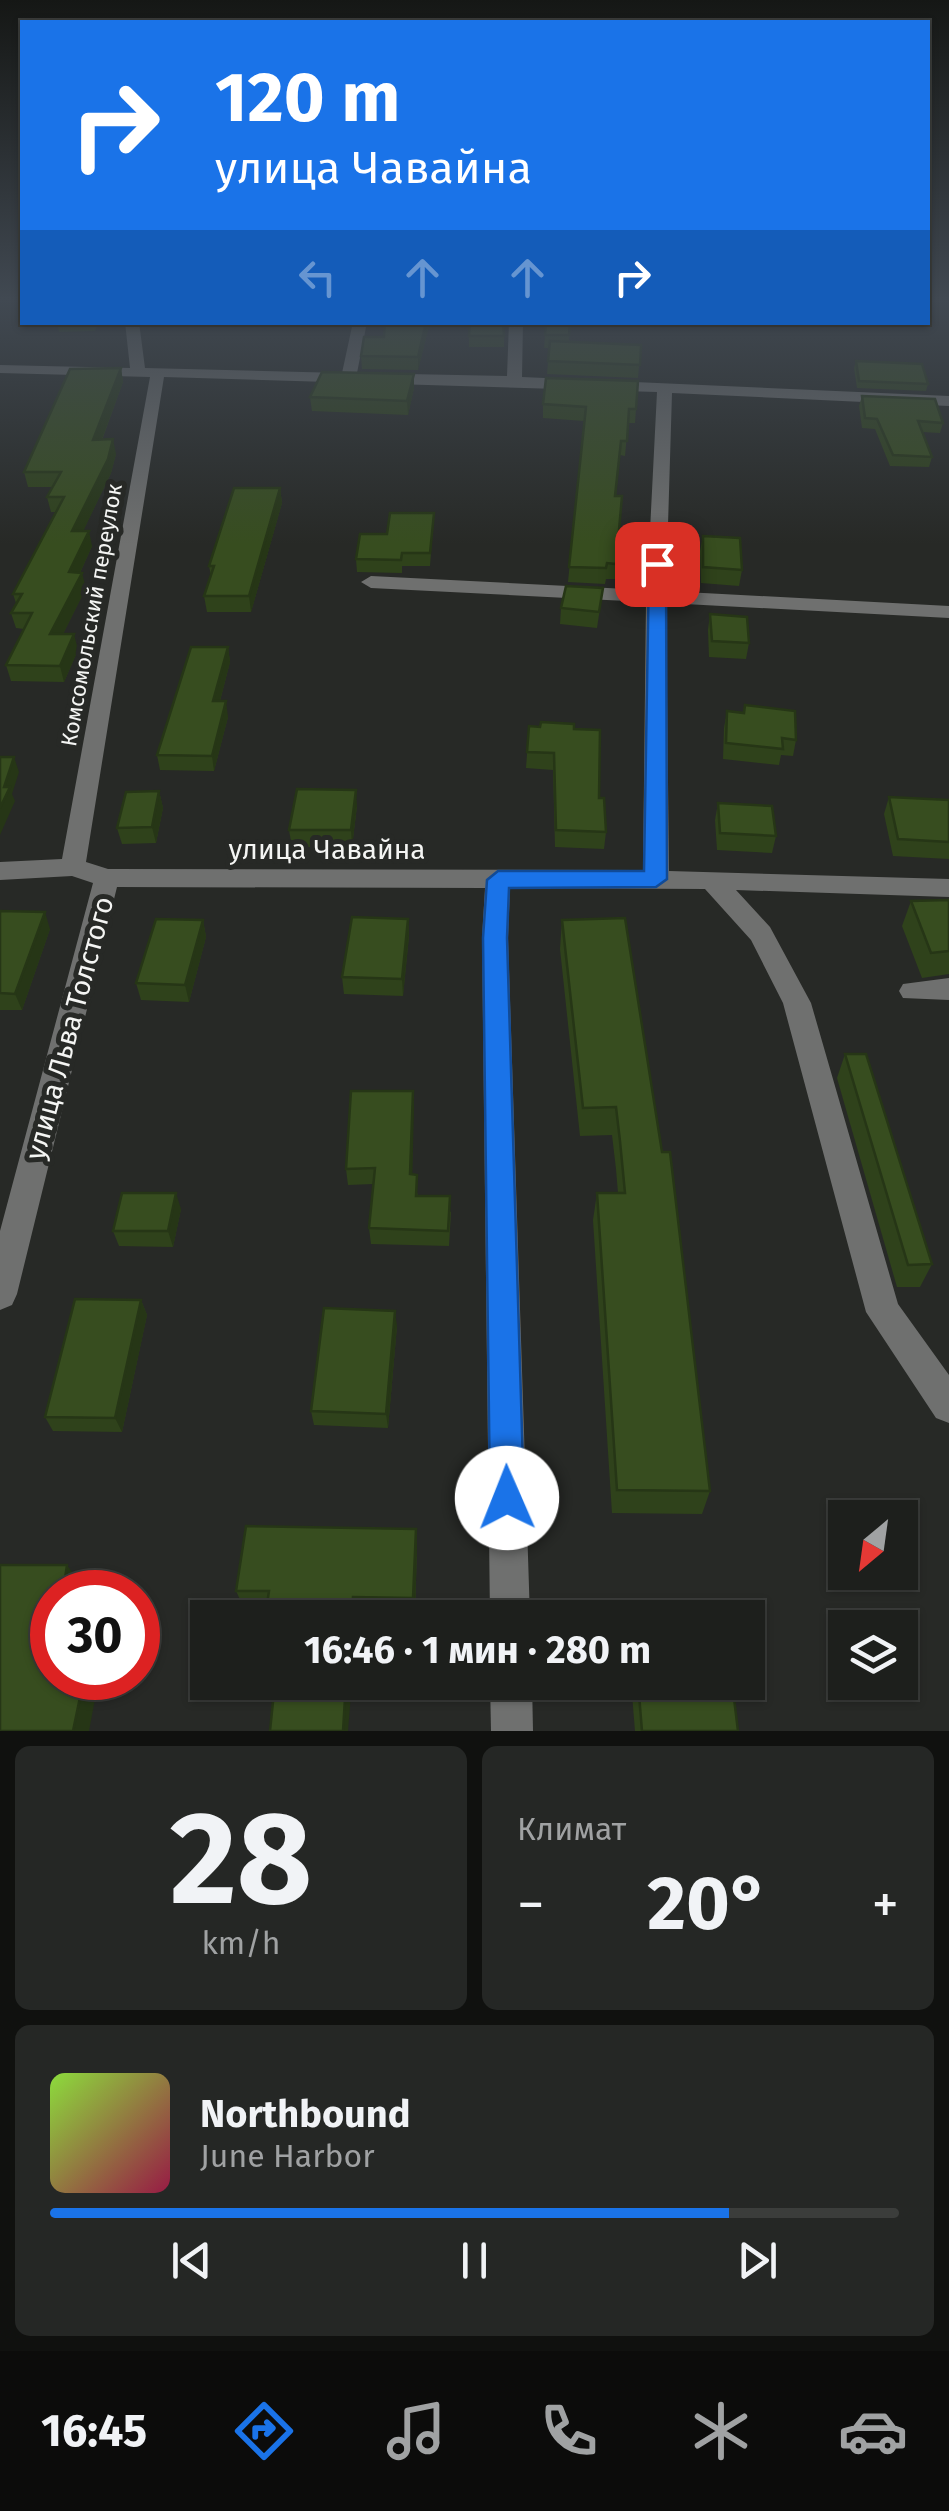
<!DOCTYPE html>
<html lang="ru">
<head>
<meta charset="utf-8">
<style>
	:root { --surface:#1d1f1c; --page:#252725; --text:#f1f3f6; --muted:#a0a2a3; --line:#3b3d3b; --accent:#1a73e8 }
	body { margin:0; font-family:"Fira Sans",sans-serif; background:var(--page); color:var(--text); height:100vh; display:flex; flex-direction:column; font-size:38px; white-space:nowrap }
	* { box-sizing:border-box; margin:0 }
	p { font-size:32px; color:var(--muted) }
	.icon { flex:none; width:55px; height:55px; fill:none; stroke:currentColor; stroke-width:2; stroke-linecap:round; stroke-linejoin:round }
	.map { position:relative; height:1731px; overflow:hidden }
	.panel { display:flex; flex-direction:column; gap:15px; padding:15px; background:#10110f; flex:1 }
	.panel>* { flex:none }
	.banner { position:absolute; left:20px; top:20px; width:910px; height:305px; border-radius:0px; box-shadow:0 2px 8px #0004,0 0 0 2px var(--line); background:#1a73e8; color:#fff; overflow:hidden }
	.needle { width:65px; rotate:209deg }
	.buttons { position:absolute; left:828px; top:1500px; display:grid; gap:20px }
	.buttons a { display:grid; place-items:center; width:90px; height:90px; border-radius:0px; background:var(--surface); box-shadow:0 2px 8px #0004,0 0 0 2px var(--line); font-size:50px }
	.speed { position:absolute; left:30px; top:1570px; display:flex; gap:20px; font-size:50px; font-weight:700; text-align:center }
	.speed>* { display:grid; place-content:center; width:130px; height:130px; border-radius:50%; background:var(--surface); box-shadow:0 2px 8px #0004,0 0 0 2px var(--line); line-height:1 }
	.speed .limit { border:15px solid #d22; background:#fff; color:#111 }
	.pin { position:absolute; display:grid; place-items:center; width:85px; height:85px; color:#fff; margin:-42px; border-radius:20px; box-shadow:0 5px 15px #0006 }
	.me { position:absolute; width:110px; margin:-55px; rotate:359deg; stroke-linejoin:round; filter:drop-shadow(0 0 8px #0008) }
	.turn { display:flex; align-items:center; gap:35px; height:210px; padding:0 30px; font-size:45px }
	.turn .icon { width:130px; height:130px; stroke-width:2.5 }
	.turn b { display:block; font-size:70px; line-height:85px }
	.lanes { display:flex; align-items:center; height:95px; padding:0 30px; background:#0003; justify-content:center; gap:50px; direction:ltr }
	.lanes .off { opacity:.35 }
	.big { font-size:75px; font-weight:700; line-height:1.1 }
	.panel .tile { flex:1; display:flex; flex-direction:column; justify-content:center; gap:15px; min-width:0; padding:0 35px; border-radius:15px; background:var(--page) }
	.panel .dial { align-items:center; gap:0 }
	.dial b { font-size:130px; line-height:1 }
	.song { display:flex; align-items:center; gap:30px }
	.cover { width:120px; height:120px; border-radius:15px; background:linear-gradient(135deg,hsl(90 70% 55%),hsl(340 70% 35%)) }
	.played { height:10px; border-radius:5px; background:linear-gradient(90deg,var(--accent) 80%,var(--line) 80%) }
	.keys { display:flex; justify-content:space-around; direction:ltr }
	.heat { display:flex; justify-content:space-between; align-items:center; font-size:55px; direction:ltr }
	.panel .tiles { flex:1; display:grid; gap:15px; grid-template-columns:1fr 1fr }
	.tile:last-child { grid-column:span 2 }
	.trip { position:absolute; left:190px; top:1600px; width:575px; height:100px; border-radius:0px; background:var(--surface); box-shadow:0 2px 8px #0004,0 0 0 2px var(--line); font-weight:700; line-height:100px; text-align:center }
	.tab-bar { display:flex; height:160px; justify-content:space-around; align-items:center; background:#0c0c0b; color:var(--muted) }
	.tab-bar .icon { width:70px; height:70px }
	.tab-bar .on { color:var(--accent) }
	.tab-bar b { font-size:45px; color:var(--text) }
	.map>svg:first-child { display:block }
</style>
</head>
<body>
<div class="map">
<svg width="949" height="1731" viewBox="0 0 949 1731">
	<rect width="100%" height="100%" fill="#272926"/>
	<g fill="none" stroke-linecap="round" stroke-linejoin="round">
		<!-- minor -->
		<g fill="#6f706f" fill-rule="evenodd">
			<path d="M125 322H139L145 368 342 373 353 322H367L357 373 507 376 509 322H523L522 377 949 396V406L672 393 666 591 949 606V618L666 603 669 871 949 879V897L736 890 770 927 811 1003 898 1304 949 1375V1423L936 1418 866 1312 783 1003 751 940 705 889 510 888 508 938 530 1618H490L482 938 485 888 117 887 17 1294 12 1305 0 1310V1231L93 883 72 876 0 880V862L62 859 150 377 0 373V365L130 368ZM164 377 657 392 647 590 371 576 361 582 371 588 646 602 643 870 108 869 86 862Z"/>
			<polygon points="949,978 949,1000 903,998 899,991 903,984"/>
			<polygon points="490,1682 532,1682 533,1731 491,1731"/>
		</g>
	</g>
	<!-- wall -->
	<g fill="#2f421b">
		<polygon points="57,322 99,322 95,331 59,332"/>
		<polygon points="385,322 430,322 418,370 362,369 361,356 384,337"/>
		<polygon points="546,322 570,322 569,342 641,345 638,378 547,374 549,348 544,348"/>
		<rect x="469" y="336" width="35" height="11"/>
		<polygon points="856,361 928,384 926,391 857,388 854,368"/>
		<polygon points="121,368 123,382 102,440 116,454 111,473 83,531 92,546 80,573 86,588 63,634 78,650 64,682 11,681 6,665 24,629 16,628 11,613 16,603 13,594 56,512 51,512 47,497 53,487 28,487 24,472"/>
		<polygon points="638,381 635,423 628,423 625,456 620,455 616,496 622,496 615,579 606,579 605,584 568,582 584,421 543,418 543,404"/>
		<polygon points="414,388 408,415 312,411 310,397"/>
		<polygon points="862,396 943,423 940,433 922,432 932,457 929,467 890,466 875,429 862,428 859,406"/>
		<polygon points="280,488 282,503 251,612 207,612 204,596 211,576 209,566"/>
		<polygon points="434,513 430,566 402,566 402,573 357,572 356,559 387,534"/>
		<polygon points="703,536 742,570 739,586 701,583 700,551"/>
		<polygon points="603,588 597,628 560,624 561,608"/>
		<polygon points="710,614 749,643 746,659 709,657 708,630"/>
		<polygon points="228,647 230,662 220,701 228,717 214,771 160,770 157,755"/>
		<polygon points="745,705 796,740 793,756 781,755 779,765 723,759 724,728 727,711 743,713"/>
		<polygon points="529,726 574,729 599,798 606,832 604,849 555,847 553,770 526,768"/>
		<polygon points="159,791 163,808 156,843 122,844 117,828"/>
		<polygon points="889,797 949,800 949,859 893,856 884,814"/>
		<polygon points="718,803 776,836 772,853 717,850 715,820"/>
		<polygon points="357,806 352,847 292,847 289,830"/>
		<polygon points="949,900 949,974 922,978 902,926 911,901"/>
		<polygon points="0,911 50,929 22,1010 0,1010"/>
		<polygon points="625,918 710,1491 702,1514 612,1513 593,1220 597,1193 618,1193 616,1169 612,1135 580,1136 560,949 562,920"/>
		<polygon points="408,919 409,936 403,996 344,994 342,977"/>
		<polygon points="203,920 206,937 189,1002 141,1000 136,983"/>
		<polygon points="845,1054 932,1264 920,1287 897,1287 837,1078"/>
		<polygon points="413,1091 412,1174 418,1196 451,1212 449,1246 371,1244 369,1228 373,1184 348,1185 346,1169"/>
		<polygon points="181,1209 173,1247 119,1246 113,1231"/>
		<polygon points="141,1300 147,1315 122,1432 53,1431 45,1417"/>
		<polygon points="397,1326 388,1428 314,1425 311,1411"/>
		<polygon points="416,1529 417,1548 415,1615 357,1614 244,1608 236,1591"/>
		<polygon points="631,1682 732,1682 738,1731 635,1731"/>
	</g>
	<!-- shaded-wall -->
	<g fill="#263616">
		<polygon points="426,322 430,322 418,370 418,357"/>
		<polygon points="121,368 123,382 96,455 93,440"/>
		<polygon points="414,374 414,388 408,415 407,401"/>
		<polygon points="113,439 116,454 111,473 76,546 72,531"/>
		<polygon points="280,488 282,503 251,612 249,596"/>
		<polygon points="89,531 92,546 73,588 69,572"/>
		<polygon points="82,573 86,588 55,650 50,634"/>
		<polygon points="74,634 78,650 64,682 60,666"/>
		<polygon points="228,647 230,662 216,716 213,701"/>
		<polygon points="226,701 228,717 214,771 212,756"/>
		<polygon points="14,757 19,772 12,794 15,801 0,835 0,808 4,787"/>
		<polygon points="356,790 357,806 352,847 351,830"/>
		<polygon points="159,791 163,808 156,843 152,827"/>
		<polygon points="45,912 50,929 22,1010 15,994"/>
		<polygon points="408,919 409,936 403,996 402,979"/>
		<polygon points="203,920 206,937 189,1002 185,985"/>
		<polygon points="413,1091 414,1107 412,1190 410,1174"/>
		<polygon points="176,1193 181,1209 173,1247 168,1231"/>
		<polygon points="141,1300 147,1315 122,1432 115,1418"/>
		<polygon points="395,1311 397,1326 388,1428 386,1414"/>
		<polygon points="416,1529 417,1548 415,1615 413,1598"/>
		<polygon points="67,1565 80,1583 78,1592 63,1592"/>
		<polygon points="353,1597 357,1614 357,1618 352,1618"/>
		<polygon points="84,1678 99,1678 89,1731 73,1731"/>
		<polygon points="346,1682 352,1682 348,1731 343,1731"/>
	</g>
	<!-- building -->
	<g fill="#374d1f" stroke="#263616" stroke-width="2.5">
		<polygon points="385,322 426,322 418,357 361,356 364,337 384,337"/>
		<polygon points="470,322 503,322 504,336 469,336"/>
		<polygon points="546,322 570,322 569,335 545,335"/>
		<polygon points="550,341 641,345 640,365 548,361"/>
		<polygon points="856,361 922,364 928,384 859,381"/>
		<polygon points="121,368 93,440 113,439 108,459 72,531 89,531 69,572 82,573 50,634 74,634 60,666 6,665 32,613 11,613 22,594 13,594 64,497 47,497 61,472 24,472 70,369"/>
		<polygon points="322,372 414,374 407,401 310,397"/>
		<polygon points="546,378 638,381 636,409 629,409 627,441 621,441 615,496 622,496 616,564 607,563 606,568 569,567 586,407 543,404"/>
		<polygon points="862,396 935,399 943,423 918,421 932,457 893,455 877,419 865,418"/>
		<polygon points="234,488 280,488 249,596 204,596 214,566 209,566"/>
		<polygon points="390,513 434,513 430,553 402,553 401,560 356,559 360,534 387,534"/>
		<polygon points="703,536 740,538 742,570 703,567"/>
		<polygon points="566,586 603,588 599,612 561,608"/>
		<polygon points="710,614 747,617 749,643 712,641"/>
		<polygon points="191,647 228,647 213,701 226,701 212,756 157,755"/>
		<polygon points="745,705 795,711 796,740 782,738 783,749 726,743 727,711 744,713"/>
		<polygon points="541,722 574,724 574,729 600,730 599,798 604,798 606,832 556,830 554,753 527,752 529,726 540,727"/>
		<polygon points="0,757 14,757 4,787 10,787 0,808"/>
		<polygon points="297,789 356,790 351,830 289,830"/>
		<polygon points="159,791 152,827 117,828 126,792"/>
		<polygon points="889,797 949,800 949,842 898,839"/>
		<polygon points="718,803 772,806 776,836 720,833"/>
		<polygon points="949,900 949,951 931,953 911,901"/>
		<polygon points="0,911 45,912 15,994 0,993"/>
		<polygon points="352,917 408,919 402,979 342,977"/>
		<polygon points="625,918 662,1152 670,1152 710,1491 617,1490 597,1193 625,1193 620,1141 616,1107 583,1108 562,920"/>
		<polygon points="156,919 203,920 185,985 136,983"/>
		<polygon points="845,1054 866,1054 932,1264 908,1265"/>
		<polygon points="351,1091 413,1091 410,1174 417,1175 416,1196 450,1196 448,1231 369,1228 375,1168 346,1169"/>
		<polygon points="122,1193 176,1193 168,1231 113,1231"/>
		<polygon points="75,1299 141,1300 115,1418 45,1417"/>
		<polygon points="324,1308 395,1311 386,1414 311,1411"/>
		<polygon points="246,1526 416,1529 413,1598 353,1597 352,1618 265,1618 269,1591 236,1591"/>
		<polygon points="0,1565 67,1565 63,1592 52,1592 52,1678 84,1678 73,1731 0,1731"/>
		<polygon points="275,1682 346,1682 343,1731 270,1731"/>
		<polygon points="638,1682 732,1682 738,1731 642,1731"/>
	</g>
	<!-- sky -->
	<linearGradient id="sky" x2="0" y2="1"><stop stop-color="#151715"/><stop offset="0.55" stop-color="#414952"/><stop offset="1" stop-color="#414952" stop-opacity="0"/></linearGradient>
	<rect width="949" height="544" fill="url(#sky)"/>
	<!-- route -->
	<polygon fill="#1a73e8" stroke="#114b97" stroke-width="2.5" points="657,559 666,564 667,879 656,887 509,888 507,938 524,1498 519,1510 507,1515 495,1510 490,1498 483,938 487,880 498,871 644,871 649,564"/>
	<g text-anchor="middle" stroke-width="10" stroke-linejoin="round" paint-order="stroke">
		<!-- far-street labels -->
		<g font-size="22" fill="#f4f5f3" stroke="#272926">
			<text transform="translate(91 615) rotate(-80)" y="8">Комсомольский переулок</text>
		</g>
		<!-- street labels -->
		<g font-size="28" fill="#f4f5f3" stroke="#272926">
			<text x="327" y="859">улица Чавайна</text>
			<text transform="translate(69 1028) rotate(-75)" y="10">улица Льва Толстого</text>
		</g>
	</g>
</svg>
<div class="buttons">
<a><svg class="needle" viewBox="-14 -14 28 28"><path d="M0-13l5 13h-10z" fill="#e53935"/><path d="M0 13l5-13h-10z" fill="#a0a2a3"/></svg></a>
<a><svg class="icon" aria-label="layers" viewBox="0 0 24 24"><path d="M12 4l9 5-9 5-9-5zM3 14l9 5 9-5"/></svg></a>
</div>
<div class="speed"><div class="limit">30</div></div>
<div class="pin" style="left:657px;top:564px;background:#d93025"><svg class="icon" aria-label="arrive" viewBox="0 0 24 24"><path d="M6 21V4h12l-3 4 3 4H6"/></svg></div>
<svg class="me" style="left:507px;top:1498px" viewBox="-20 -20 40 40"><circle r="19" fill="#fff"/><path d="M0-13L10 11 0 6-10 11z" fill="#1a73e8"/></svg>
<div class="trip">16:46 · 1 мин · 280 m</div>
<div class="banner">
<div class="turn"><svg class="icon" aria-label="right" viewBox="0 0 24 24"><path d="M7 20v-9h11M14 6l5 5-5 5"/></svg><div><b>120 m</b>улица Чавайна</div></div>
<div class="lanes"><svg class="icon off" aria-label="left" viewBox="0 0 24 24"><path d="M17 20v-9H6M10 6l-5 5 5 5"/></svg><svg class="icon off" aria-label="ahead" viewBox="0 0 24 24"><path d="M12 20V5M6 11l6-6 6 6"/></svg><svg class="icon off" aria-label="ahead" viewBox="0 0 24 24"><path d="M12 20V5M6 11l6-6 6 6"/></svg><svg class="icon" aria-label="right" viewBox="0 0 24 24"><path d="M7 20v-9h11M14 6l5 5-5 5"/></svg></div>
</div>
</div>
<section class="panel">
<div class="tiles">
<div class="tile dial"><b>28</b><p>km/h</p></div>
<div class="tile"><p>Климат</p>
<div class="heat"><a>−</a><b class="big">20°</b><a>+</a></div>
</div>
<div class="tile">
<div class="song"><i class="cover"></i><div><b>Northbound</b><p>June Harbor</p></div></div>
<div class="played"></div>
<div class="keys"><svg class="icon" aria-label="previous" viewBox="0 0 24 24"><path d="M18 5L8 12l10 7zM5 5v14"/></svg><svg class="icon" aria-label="pause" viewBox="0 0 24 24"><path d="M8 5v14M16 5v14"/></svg><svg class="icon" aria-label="next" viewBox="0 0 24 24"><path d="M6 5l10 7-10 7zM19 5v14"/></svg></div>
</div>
</div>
</section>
<nav class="tab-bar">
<b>16:45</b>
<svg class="icon on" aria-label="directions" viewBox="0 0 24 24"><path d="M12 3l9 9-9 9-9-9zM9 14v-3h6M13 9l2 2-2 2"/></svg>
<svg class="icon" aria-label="music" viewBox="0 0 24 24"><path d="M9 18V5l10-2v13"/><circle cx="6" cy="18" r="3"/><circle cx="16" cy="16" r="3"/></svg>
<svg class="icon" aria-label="phone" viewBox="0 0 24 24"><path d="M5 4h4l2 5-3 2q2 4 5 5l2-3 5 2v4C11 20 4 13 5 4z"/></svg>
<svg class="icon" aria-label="climate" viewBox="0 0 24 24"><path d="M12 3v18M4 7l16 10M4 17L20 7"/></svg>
<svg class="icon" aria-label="car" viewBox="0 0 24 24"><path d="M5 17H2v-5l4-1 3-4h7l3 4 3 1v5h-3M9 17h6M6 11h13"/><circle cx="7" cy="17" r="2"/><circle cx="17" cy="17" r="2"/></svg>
</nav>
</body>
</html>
